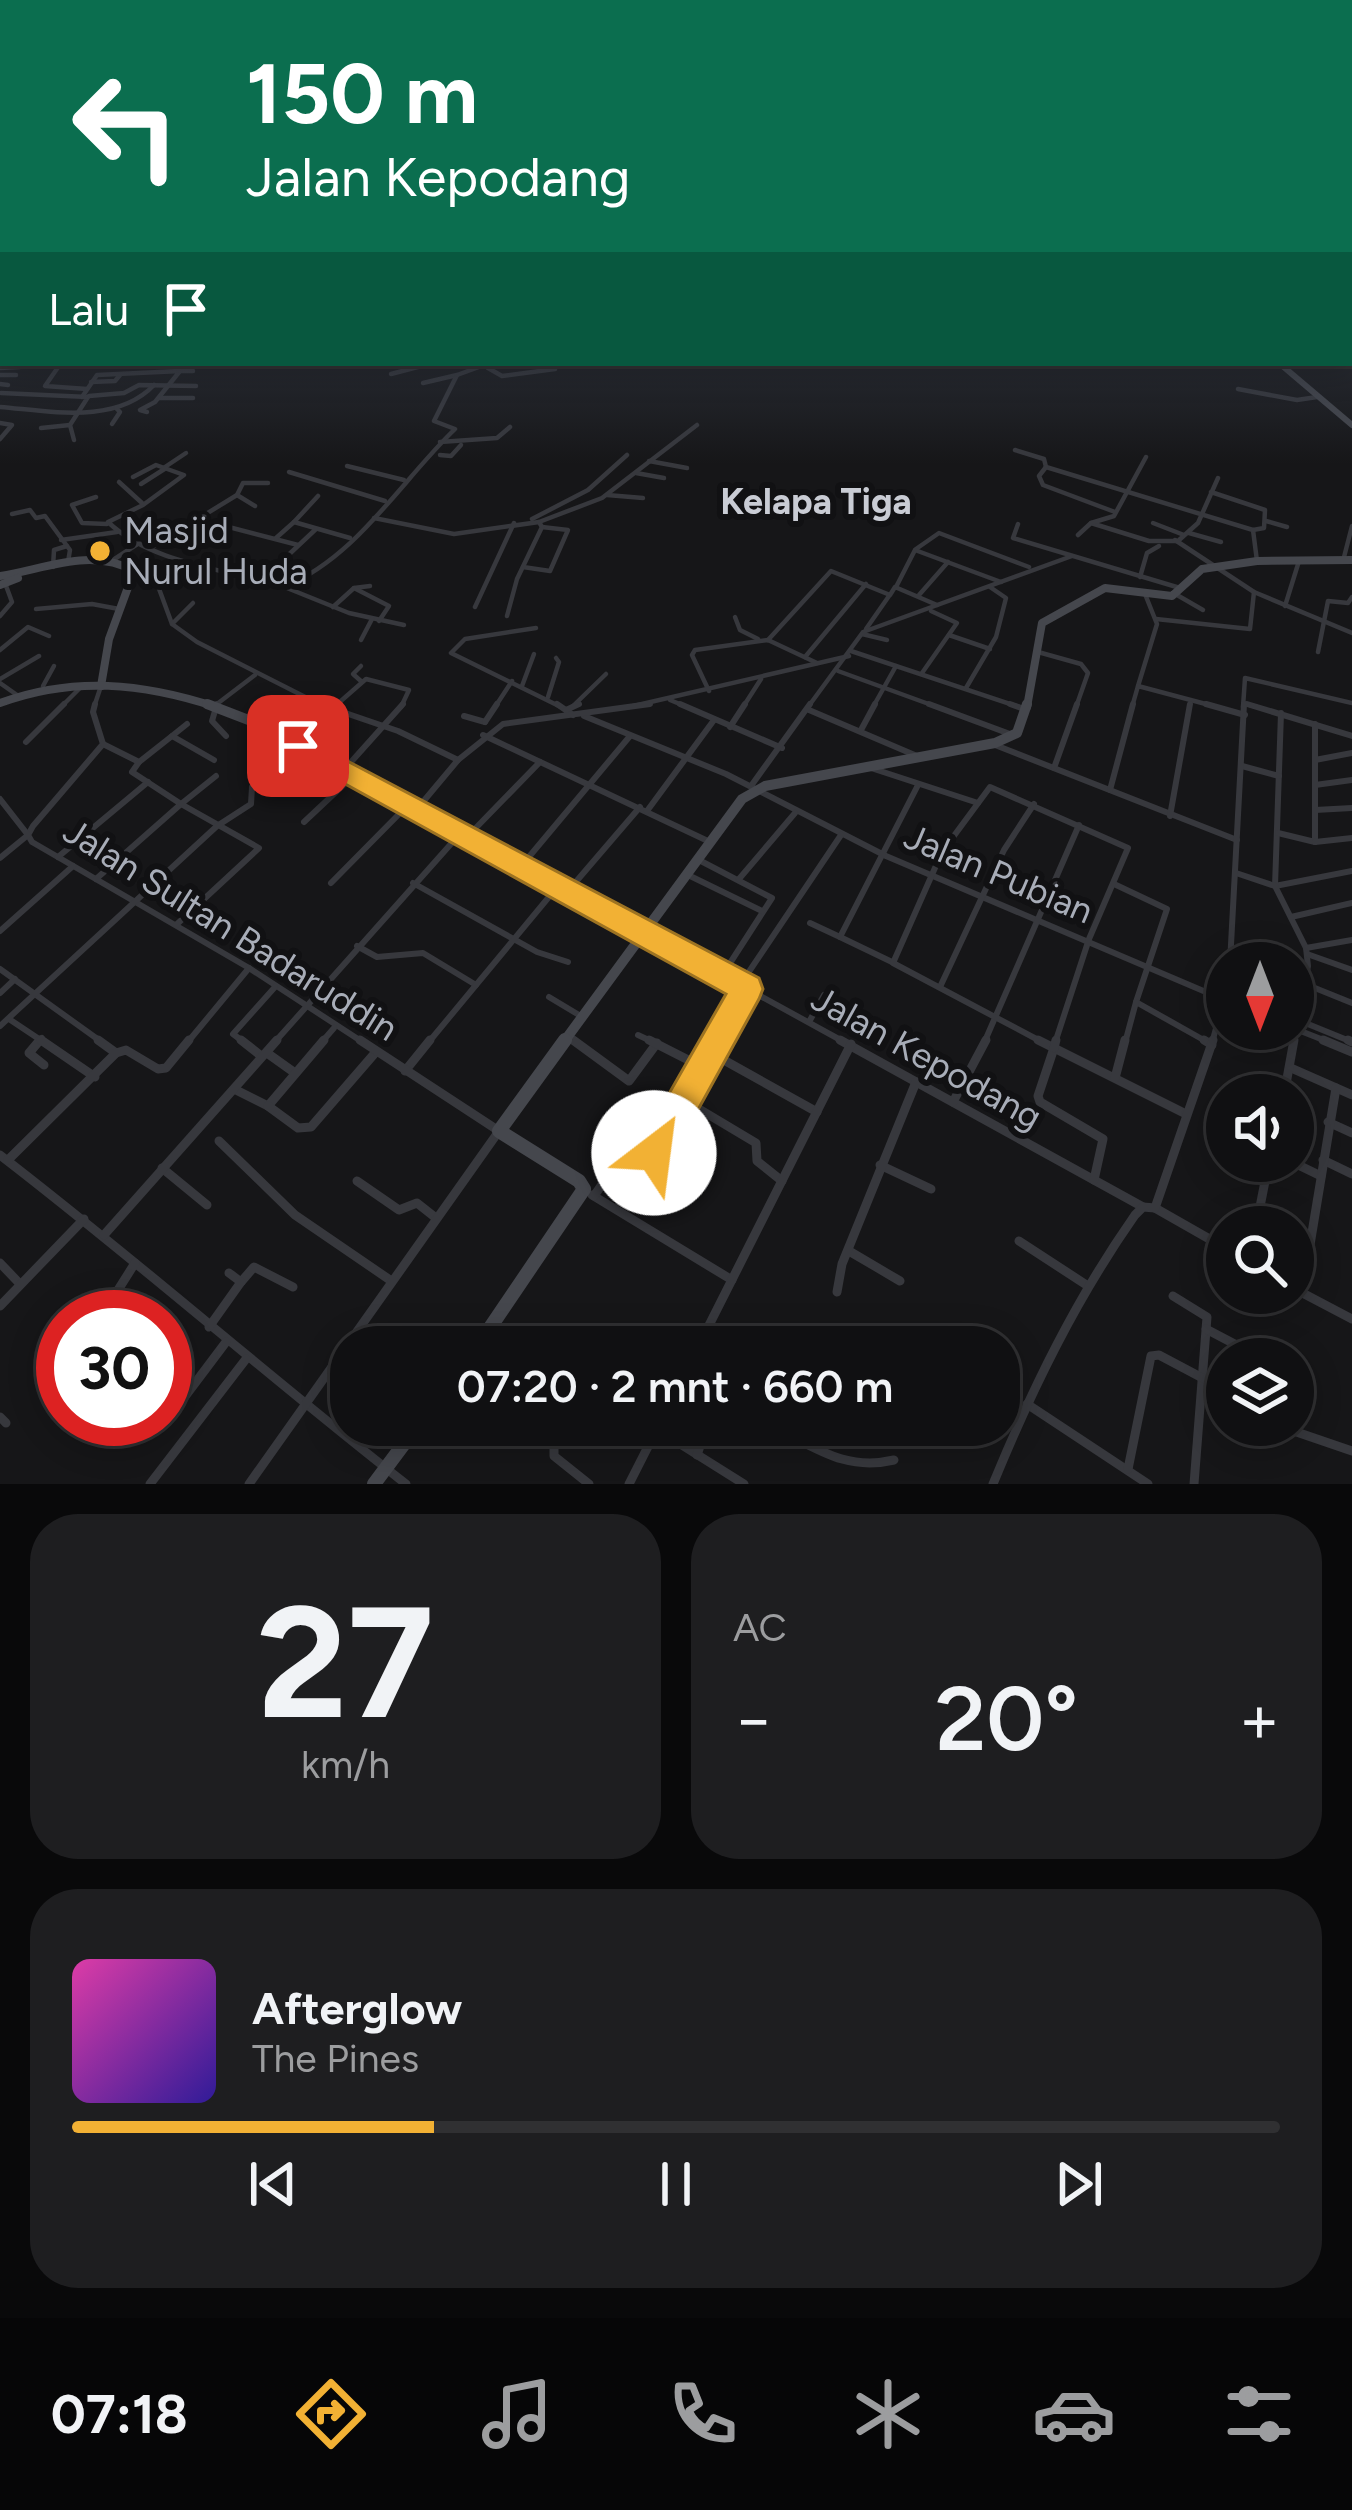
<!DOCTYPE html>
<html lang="id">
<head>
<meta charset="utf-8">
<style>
	:root { --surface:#101012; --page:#1e1e20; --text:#f1f3f6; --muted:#9c9d9f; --line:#303032; --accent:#f2b134 }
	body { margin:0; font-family:Figtree,sans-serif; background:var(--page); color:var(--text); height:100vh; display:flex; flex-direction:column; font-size:45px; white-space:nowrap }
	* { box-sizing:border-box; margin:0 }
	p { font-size:39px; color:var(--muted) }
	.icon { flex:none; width:66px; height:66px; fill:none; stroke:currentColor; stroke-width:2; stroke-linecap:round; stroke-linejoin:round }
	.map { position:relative; height:1484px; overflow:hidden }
	.sheet { display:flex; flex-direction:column; gap:30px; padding:30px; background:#09090a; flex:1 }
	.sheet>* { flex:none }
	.top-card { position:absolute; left:0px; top:0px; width:1353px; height:366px; box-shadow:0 6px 30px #0003,0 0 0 3px var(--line); background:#0b6e4f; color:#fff; overflow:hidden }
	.needle { width:78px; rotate:180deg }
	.buttons { position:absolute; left:1206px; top:942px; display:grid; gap:24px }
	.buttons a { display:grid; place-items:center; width:108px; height:108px; border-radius:50%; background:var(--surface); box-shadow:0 6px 30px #0003,0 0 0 3px var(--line); font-size:60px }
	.speed { position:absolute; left:36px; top:1290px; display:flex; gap:24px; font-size:60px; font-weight:700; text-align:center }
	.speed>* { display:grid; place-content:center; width:156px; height:156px; border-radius:50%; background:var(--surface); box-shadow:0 6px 30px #0003,0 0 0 3px var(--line); line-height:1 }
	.speed .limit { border:18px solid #d22; background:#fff; color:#111 }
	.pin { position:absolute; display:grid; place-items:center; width:102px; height:102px; color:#fff; margin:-51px; border-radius:24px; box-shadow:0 6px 18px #0006 }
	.me { position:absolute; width:132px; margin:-66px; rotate:30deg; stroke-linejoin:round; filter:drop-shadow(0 0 9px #0008) }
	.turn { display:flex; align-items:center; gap:42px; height:252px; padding:0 48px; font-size:54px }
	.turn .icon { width:156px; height:156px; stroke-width:2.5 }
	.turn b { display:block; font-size:84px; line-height:102px }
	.then { display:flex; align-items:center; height:114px; padding:0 48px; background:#0003; gap:24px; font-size:45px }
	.big { font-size:90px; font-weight:600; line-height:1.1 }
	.sheet .widget { flex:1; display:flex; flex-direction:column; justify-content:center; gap:18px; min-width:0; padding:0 42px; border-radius:48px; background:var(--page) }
	.sheet .dial { align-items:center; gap:0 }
	.dial b { font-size:156px; line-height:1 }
	.song { display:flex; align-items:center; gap:36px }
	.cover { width:144px; height:144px; border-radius:18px; background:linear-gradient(135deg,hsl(320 70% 55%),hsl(250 70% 35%)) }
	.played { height:12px; border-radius:6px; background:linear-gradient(90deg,var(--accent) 30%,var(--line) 30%) }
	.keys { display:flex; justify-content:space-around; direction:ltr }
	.heat { display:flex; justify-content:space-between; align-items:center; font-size:66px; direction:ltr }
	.sheet .tiles { flex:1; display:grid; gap:30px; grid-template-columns:1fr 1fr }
	.widget:last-child { grid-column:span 2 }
	.trip { position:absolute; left:330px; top:1326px; width:690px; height:120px; border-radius:48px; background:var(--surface); box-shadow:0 6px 30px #0003,0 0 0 3px var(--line); font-weight:600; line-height:120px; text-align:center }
	.tab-bar { display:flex; height:192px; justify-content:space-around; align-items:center; background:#060607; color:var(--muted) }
	.tab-bar .icon { width:84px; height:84px }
	.tab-bar .active { color:var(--accent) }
	.tab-bar b { font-size:54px; color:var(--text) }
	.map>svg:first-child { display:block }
</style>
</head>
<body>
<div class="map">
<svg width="1352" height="1484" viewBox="0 0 1352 1484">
	<rect width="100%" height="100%" fill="#161618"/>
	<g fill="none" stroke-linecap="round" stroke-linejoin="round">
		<!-- street-far2 -->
		<g stroke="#37383d" stroke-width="4.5">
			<polyline points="2,309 3,297"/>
			<polyline points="61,363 45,386 87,389"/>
			<polyline points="433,366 450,363"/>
			<polyline points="0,368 20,367"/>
			<polyline points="488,368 502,376 555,369"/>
			<polyline points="180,371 193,371"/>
			<polyline points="391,374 433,363"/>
			<polyline points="0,375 16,375"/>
			<polyline points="91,382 115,381 120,375"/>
			<polyline points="423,383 457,375"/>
			<polyline points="0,384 8,385"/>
			<polyline points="1238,389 1297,400 1317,397"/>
			<polyline points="1,393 88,397 70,425 74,440"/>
			<polyline points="89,396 124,393 139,385 196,386"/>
			<polyline points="82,397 97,375 180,371 155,402 140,410 147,412"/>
			<polyline points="159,398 193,398"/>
			<path d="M0 407C50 411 116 425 154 385"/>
			<polyline points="0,423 12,425 0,439"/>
			<polyline points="112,424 120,412 116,408"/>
			<polyline points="41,428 70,425"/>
			<polyline points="440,442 497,438 510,427"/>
			<polyline points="1015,450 1044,459 1046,467"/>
			<polyline points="440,455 451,456 461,445"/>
			<polyline points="649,461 687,468"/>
			<polyline points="347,466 404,480"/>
			<polyline points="165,467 186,453"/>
			<polyline points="1046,467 1253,530 1257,561"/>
			<polyline points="1046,467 1039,476 1043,485 1115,512"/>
			<polyline points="289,472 385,501"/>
			<polyline points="636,473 664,478"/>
			<path d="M133 477 156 465 184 475 143 505 108 522C152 564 227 569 284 587 357 557 400 482 455 429L434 421 457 375 490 363"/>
			<polyline points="119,482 142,503"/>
			<polyline points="141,484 166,468"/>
			<polyline points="1211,492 1265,510 1264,528 1253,530"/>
			<polyline points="237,495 255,506"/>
			<polyline points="607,495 643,498"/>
			<polyline points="318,496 294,522 350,538"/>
			<polyline points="96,497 72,505 82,523 107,524"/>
			<polyline points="12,514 30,510 36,518 45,516 70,550 68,562"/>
			<polyline points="374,518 454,534 539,522 602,498 697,425"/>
			<polyline points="198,519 298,545"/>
			<polyline points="532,519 588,490 627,455"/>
			<polyline points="1266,521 1287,527"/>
			<polyline points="1091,523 1149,541 1178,541 1198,523 1218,478"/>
			<polyline points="1153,523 1184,535"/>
			<polyline points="1018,524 1013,538 1180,588"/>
			<polyline points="1189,533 1221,542"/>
			<polyline points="1078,535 1091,523 1114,516 1146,457"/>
			<polyline points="276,538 294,522"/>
			<polyline points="61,540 117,532"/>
			<polyline points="1175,540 1254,592 1352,633"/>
			<polyline points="152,547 237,495 243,483 268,483"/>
			<polyline points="916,549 939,533 1029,567"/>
			<polyline points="113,560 139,543"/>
			<polyline points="283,560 316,529"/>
			<polyline points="1343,561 1352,526"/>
			<polyline points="53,567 54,550 67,546"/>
			<polyline points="523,567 550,571 568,530 542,527"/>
			<polyline points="134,571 158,586 172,624 197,642 325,707"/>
			<polyline points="1140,577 1147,553 1159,546"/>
			<polyline points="896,587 915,550 1001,582"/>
			<polyline points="287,588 349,613 404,625"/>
			<polyline points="354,588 370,586"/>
			<polyline points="919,595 948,562"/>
			<polyline points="1177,595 1203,610"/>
			<polyline points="1285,606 1299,561"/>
			<polyline points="333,607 354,588 389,606 379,621"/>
			<polyline points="475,607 514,523"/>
			<polyline points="36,609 92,604 119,609"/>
			<polyline points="0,616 12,602 5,583"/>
			<polyline points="507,616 517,579 542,527 539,522"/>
			<polyline points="735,617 740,630 758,639"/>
			<polyline points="1156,619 1250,629 1254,592"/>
			<polyline points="172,624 193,603"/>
			<polyline points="536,628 465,639 451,653 561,707"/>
			<polyline points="866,629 889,596"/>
			<polyline points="862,634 887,640"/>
			<polyline points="949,635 990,649"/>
			<polyline points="361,640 372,619"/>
			<polyline points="768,640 831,571 890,595 895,587 937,605"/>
			<polyline points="0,650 28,627 49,636"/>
			<polyline points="851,651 1019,707"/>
			<polyline points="1038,652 1081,664 1088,673 1076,707"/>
			<polyline points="1318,652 1328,601 1348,603 1352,597"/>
			<polyline points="805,657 866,584"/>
			<polyline points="361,666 353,674 362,682"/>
			<polyline points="838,671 937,707"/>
			<polyline points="922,673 957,623 931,611"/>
			<polyline points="0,679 39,656"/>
			<polyline points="0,683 17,695"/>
			<polyline points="43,686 54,666"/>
			<polyline points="522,686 534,654"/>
			<polyline points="1138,686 1157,624 1145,594"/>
			<polyline points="966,688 996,637 1006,598 990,587"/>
			<polyline points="709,691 692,655 695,650 768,640 817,663"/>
			<polyline points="548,697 559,662 556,658"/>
			<polyline points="670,700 687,707"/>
			<polyline points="1246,704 1257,707"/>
			<polyline points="61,707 81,687"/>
			<polyline points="94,707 101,686"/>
			<polyline points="213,707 255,675"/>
			<polyline points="334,707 366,679 409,690 401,707"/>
			<polyline points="495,707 512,681"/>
			<polyline points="572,707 606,674"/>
			<polyline points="629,707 849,656"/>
			<polyline points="743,707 761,679"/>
			<polyline points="808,707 863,632 1072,556"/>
			<polyline points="873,707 896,666"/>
			<polyline points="1132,707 1138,686 1217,707"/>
			<polyline points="1243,707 1245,678 1352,703"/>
		</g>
		<!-- street-far1 -->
		<g stroke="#37383d" stroke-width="6">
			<polyline points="95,704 93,712 103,744 33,826 28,835 32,842 249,968 364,1043"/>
			<polyline points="217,704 212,721 226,736"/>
			<polyline points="319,704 398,731 458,760"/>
			<polyline points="557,704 573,715"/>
			<polyline points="680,704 782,748"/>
			<polyline points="929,704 1010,734"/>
			<polyline points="1010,704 1024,709"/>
			<polyline points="1206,704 1245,715"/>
			<polyline points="1247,704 1352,736"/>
			<polyline points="566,710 579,704"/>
			<polyline points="809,710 917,756"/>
			<polyline points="1281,713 1275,886 1352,871"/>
			<polyline points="464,716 485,722"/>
			<polyline points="584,716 726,774 886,856 1227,1001"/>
			<polyline points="485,722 497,704"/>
			<polyline points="730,727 745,704"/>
			<polyline points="861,730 875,704"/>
			<polyline points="483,735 710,842"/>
			<polyline points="172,736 187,724"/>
			<polyline points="26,742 64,704"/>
			<polyline points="294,743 338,704"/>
			<polyline points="103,744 139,762 172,736 214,760"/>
			<polyline points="995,745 1237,840"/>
			<polyline points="1315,760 1352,753"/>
			<polyline points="1242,766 1279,776"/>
			<polyline points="871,768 978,803"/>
			<polyline points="1054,768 1077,704"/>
			<polyline points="343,771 403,704"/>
			<polyline points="266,774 299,746"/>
			<polyline points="1315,785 1352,780"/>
			<polyline points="751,786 810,704"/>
			<polyline points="1110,790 1133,704"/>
			<polyline points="0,799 28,835 0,858"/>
			<polyline points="417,809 458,760 503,724 650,704"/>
			<polyline points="1315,810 1352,808"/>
			<polyline points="647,811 714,720"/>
			<polyline points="1170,816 1190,704"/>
			<polyline points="304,822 353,776"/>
			<polyline points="1278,833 1315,842 1315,724"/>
			<polyline points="467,837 540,762"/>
			<polyline points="1315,842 1352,838"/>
			<polyline points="58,857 148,782"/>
			<polyline points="697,859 772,898 723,974"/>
			<polyline points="523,864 630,736"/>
			<polyline points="1236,873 1275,886 1306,948 1308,966 1294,1043"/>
			<polyline points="686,874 762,911"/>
			<polyline points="96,879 181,804 132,772 139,762"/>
			<polyline points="739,879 795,813"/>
			<polyline points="331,883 406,807"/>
			<polyline points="413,883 537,952 568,962"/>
			<polyline points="1114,884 1167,909 1136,1002 1209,1043"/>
			<polyline points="568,891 640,807"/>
			<polyline points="1291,917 1352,903"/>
			<polyline points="810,923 840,937"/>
			<polyline points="176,925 259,848 181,804 216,776"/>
			<polyline points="0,931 73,866"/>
			<polyline points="642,931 846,1043"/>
			<polyline points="357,946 377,957 423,953 476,985"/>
			<polyline points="1306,948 1352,940"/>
			<polyline points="1307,954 1352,970"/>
			<polyline points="892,962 840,937 918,785"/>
			<polyline points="1230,963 1244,704"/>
			<polyline points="0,969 103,1043"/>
			<polyline points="1305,984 1352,1003"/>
			<polyline points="740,985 841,835"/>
			<polyline points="940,987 1004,850 1034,804"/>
			<polyline points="0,993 15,979"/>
			<polyline points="549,997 579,1015"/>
			<polyline points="1293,1018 1352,1042"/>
			<polyline points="9,1019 45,1043"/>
			<polyline points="809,1022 824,995"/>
			<polyline points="0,1026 217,826 251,804 252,787"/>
			<polyline points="1293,1028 1331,1043"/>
			<polyline points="638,1035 655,1043"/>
			<polyline points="568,1037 577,1043"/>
			<polyline points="37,1043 42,1038"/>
			<polyline points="187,1043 249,968"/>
			<polyline points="245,1043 233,1034 275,987"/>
			<polyline points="274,1043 458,836"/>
			<polyline points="321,1043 334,1028"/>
			<polyline points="428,1043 558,886"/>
			<polyline points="716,1043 747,989"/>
			<polyline points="984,1043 1079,825"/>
			<polyline points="1044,1043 893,963 942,852 990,787 1128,848 1089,939 1055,1043"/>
			<polyline points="1125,1043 1136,1002"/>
			<polyline points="1212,1043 1227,988"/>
		</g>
		<!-- street -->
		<g stroke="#37383d" stroke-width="9">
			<polyline points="40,1040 29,1053 44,1065"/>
			<polyline points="41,1040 95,1077"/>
			<polyline points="98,1040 116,1053"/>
			<polyline points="241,1040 260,1055"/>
			<polyline points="573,1040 629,1081 657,1043"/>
			<polyline points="649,1040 704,1068"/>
			<polyline points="840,1040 1143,1207"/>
			<polyline points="1038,1040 1054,1048"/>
			<polyline points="1204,1040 1212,1045"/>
			<polyline points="1323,1040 1352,1052"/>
			<polyline points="1348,1040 1352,1042"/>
			<polyline points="1054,1048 1186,1114"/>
			<polyline points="1054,1048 1038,1096 1040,1102 1103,1139 1094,1180"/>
			<polyline points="1054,1048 1056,1040"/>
			<polyline points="267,1053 295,1073"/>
			<polyline points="713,1054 817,1112"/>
			<polyline points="1291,1068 1352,1095"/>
			<polyline points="405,1071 430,1040"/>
			<polyline points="1115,1078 1125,1040"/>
			<polyline points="236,1090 268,1106 324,1040"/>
			<polyline points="1284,1095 1294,1040"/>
			<polyline points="684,1100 756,1143 757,1161 782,1181"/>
			<polyline points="953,1102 986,1040"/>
			<polyline points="268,1106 298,1128 311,1127 375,1053"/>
			<polyline points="1328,1122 1352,1133"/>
			<polyline points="219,1141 295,1215 390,1280"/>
			<path d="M0 1155C138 1261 269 1377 406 1484"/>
			<polyline points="8,1160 116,1053 126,1050 158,1069 166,1068 189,1040"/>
			<polyline points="1323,1160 1352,1174"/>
			<polyline points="1290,1161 1321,1176"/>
			<polyline points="880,1165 931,1189"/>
			<polyline points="162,1168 207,1205"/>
			<polyline points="357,1181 399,1210 417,1203 436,1218"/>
			<polyline points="592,1195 732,1280"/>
			<path d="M594 1196C614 1169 618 1150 654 1153L718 1040"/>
			<polyline points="1155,1208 1227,1249"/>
			<polyline points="1256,1227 1269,1161"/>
			<polyline points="104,1235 277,1040"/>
			<polyline points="1019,1241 1088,1286"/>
			<polyline points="849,1251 900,1281"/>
			<polyline points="0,1263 20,1284"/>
			<polyline points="241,1282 254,1267 293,1287"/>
			<polyline points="1293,1288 1352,1319"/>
			<polyline points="837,1292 842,1264 916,1082"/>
			<polyline points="1302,1293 1336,1088"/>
			<polyline points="1173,1296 1207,1317 1194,1484"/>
			<polyline points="0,1306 84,1219"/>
			<polyline points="101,1317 135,1263"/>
			<polyline points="209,1327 241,1282 229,1273"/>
			<polyline points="1206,1329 1246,1350"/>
			<polyline points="705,1333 749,1347"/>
			<polyline points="698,1347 851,1044"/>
			<polyline points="1027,1404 1148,1484"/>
			<polyline points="0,1417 6,1423"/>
			<polyline points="551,1425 563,1434 568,1425"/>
			<polyline points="650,1425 744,1484"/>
			<path d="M769 1425C813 1445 843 1472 894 1460"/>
			<polyline points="1276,1425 1352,1451"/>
			<polyline points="162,1427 226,1342"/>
			<polyline points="563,1434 554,1446 554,1456 589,1484"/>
			<polyline points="697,1455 707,1425"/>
			<polyline points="1128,1469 1151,1356 1159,1355 1227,1391"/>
			<polyline points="150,1484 246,1359"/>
			<polyline points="249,1484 499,1131 360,1040"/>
			<polyline points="629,1484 659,1425"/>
			<path d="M993 1484C1032 1389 1076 1299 1135 1215L1143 1207 1155 1208 1213 1040"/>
		</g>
		<!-- secondary-far3 -->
		<polyline stroke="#45474d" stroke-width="6" points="1279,363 1352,425"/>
		<!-- secondary-far2 -->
		<g stroke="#45474d" stroke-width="8">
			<path d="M0 576C45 569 91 547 134 571L109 639 101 686"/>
			<polyline points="0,585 18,578"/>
			<path d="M0 703C73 676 143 683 216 707"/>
			<polyline points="1027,707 1042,623 1105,588 1172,596 1202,569 1257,561 1352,560"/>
		</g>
		<!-- secondary-far1 -->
		<g stroke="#45474d" stroke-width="10">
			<polyline points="207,704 259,724 642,930"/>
			<polyline points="563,1043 742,799 765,786 995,743 1017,733 1027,704"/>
		</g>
		<!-- secondary -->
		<g stroke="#45474d" stroke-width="14">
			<polyline points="477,1347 584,1189 579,1181 499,1131 565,1040"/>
			<polyline points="374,1484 418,1425"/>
		</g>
	</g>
	<!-- sky -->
	<linearGradient id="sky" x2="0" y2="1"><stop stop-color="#0c0c0d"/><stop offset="0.55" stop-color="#363c48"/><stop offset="1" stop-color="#363c48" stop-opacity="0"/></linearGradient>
	<rect width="1352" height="464" fill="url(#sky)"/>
	<!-- route -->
	<polygon fill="#f2b134" stroke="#9d7322" stroke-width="3" points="298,735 759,978 763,989 759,999 667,1166 654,1171 641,1166 635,1153 726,994 289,753 285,746 289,738"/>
	<!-- markers -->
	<circle fill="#f2b134" stroke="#111113" stroke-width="4.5" cx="100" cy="551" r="12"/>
	<g text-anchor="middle" stroke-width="12" stroke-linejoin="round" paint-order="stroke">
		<!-- far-quarter labels -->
		<g font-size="36" font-weight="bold" fill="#c9ccd4" stroke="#111113">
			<text x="816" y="514">Kelapa Tiga</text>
		</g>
		<!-- poi labels -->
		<g font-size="36" fill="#a8adb8" stroke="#111113" text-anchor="start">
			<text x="124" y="543">Masjid<tspan x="124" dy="41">Nurul Huda</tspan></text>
		</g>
		<!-- street labels -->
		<g font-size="36" fill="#a8adb8" stroke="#111113">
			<text transform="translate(999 873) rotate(23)" y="13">Jalan Pubian</text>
			<text transform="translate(231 929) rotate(32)" y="13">Jalan Sultan Badaruddin</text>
			<text transform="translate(927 1057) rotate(29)" y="13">Jalan Kepodang</text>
		</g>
	</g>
</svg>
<div class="buttons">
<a><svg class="needle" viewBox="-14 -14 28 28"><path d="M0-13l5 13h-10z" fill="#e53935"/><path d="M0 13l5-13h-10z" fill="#9c9d9f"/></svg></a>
<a><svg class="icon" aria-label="sound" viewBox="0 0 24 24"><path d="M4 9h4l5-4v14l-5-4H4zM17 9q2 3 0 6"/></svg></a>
<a><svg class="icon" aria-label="search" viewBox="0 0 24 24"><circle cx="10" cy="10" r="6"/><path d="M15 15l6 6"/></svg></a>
<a><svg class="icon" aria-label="layers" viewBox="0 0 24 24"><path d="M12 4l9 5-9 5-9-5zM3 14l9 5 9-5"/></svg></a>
</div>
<div class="speed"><div class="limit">30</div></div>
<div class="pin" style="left:298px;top:746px;background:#d93025"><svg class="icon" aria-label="arrive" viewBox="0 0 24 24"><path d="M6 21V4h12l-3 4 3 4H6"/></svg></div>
<svg class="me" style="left:654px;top:1153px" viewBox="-20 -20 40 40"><circle r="19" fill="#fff"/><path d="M0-13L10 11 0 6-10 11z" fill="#f2b134"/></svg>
<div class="trip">07:20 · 2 mnt · 660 m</div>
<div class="top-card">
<div class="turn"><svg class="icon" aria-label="left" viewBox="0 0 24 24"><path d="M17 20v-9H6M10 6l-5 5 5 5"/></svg><div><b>150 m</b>Jalan Kepodang</div></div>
<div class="then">Lalu<svg class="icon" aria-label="arrive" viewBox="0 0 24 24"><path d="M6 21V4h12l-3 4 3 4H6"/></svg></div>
</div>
</div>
<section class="sheet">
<div class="tiles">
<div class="widget dial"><b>27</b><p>km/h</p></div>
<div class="widget"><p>AC</p>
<div class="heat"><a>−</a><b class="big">20°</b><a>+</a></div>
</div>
<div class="widget">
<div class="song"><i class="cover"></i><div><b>Afterglow</b><p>The Pines</p></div></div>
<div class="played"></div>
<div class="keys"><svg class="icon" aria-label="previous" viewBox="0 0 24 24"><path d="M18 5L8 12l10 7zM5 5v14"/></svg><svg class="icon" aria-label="pause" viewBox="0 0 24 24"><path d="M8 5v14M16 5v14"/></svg><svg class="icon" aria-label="next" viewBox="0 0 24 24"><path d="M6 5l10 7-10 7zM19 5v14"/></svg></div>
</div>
</div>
</section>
<nav class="tab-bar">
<b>07:18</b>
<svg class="icon active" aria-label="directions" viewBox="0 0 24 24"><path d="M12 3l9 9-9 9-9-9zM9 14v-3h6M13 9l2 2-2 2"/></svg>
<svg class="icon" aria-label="music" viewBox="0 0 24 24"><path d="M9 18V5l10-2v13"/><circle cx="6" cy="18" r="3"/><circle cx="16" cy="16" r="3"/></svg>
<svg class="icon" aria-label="phone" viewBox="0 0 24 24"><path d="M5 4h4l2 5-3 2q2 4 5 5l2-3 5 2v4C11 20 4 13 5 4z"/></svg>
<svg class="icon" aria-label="climate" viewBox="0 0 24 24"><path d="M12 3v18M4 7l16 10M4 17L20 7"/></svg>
<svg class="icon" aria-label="car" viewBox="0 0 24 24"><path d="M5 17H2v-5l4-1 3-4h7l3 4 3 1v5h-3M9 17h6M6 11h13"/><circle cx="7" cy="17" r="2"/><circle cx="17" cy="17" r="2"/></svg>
<svg class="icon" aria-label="filters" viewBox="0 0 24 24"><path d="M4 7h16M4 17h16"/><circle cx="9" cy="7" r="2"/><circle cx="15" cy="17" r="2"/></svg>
</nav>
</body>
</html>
